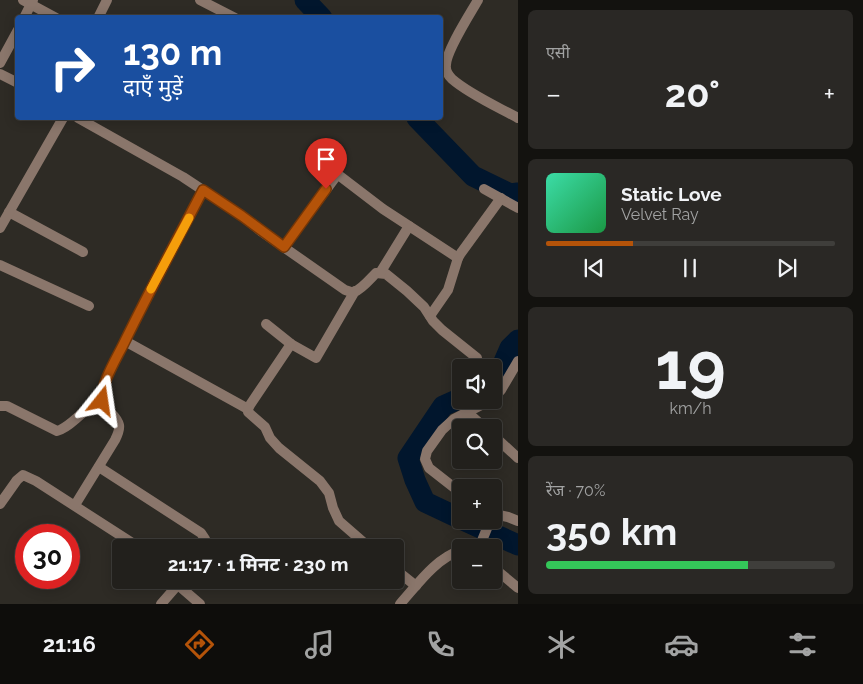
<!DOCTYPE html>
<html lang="hi">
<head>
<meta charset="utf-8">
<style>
	:root { --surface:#22201c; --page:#2a2825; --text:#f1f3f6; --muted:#a2a3a3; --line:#3f3e3b; --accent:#b45309 }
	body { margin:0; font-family:Raleway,"Noto Sans Devanagari",sans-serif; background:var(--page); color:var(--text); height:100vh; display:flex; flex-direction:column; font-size:19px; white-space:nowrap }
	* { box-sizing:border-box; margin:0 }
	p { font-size:16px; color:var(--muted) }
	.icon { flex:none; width:28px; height:28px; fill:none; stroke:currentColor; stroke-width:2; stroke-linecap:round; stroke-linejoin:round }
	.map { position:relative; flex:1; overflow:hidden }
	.sheet { display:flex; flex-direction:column; gap:10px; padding:10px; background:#13120f; width:345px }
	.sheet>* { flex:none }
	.hud { position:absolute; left:15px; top:15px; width:428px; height:105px; border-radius:5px; box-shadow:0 2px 12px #0003,0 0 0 1px var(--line); background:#1a4fa0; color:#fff; overflow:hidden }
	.tools { position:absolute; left:452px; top:359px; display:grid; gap:10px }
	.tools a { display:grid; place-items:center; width:50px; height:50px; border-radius:5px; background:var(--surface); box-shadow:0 2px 12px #0003,0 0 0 1px var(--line); font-size:25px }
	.speed { position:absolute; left:15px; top:524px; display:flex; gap:10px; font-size:25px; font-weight:700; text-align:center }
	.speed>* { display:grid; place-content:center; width:65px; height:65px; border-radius:50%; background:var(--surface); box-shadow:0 2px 12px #0003,0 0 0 1px var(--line); line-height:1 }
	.speed .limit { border:8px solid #d22; background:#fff; color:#111 }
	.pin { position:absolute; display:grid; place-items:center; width:42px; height:42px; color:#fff; margin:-51px -21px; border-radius:50% 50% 50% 0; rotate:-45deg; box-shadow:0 0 5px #0007 }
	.pin .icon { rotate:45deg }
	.me { position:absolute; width:55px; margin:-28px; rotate:15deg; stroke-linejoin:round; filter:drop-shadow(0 0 4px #0008) }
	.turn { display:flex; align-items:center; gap:18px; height:105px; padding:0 25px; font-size:22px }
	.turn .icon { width:65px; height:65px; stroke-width:2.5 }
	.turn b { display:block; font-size:35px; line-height:42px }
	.big { font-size:38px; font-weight:700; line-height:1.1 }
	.sheet .widget { flex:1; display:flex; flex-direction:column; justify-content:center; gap:8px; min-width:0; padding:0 18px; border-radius:8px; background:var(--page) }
	.sheet .dial { align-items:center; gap:0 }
	.dial b { font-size:65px; line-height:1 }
	.song { display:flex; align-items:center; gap:15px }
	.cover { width:60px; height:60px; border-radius:8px; background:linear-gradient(135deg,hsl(160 70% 55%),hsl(140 70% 35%)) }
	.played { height:5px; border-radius:2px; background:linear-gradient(90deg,var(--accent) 30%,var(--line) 30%) }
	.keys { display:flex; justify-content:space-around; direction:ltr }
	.heat { display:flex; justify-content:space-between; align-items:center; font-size:28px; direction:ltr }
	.charge { height:8px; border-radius:4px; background:linear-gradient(90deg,#34c759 70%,var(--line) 0) }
	.trip { position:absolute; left:112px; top:539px; width:292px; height:50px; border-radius:5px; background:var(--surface); box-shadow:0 2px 12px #0003,0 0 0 1px var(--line); font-weight:700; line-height:50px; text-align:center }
	.tab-bar { display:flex; height:80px; justify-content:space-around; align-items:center; background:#0e0d0b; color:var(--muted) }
	.tab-bar .icon { width:35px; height:35px }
	.tab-bar .on { color:var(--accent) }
	.tab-bar b { font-size:22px; color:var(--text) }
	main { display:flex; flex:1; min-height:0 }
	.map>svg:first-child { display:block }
</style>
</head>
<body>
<main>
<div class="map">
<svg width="518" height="604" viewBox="0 0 518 604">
	<rect width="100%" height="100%" fill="#2e2b25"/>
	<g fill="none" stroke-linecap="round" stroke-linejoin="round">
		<!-- river -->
		<g stroke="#01162d" stroke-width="21">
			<polyline points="305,0 322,18"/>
			<polyline points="417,118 473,176 510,194 518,193"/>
			<polyline points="494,380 497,378 510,348 518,340"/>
			<polyline points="461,398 443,406 408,458 415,480 425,502 461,519"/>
			<polyline points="463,520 518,545"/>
		</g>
		<!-- street -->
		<g stroke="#8a766b" stroke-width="10">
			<polyline points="23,0 56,18"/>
			<polyline points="200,0 235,18"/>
			<path d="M478 0C470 14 446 51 446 65 445 71 448 75 452 79 469 94 498 107 518 118"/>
			<polyline points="24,18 33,0"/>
			<polyline points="98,18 107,0"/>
			<polyline points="0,63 18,30"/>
			<polyline points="0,74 18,83"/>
			<path d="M78 118 183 177 242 216 262 232 345 290C349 291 351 293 354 292 362 289 370 279 376 273L386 274 407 291 424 307 433 321 442 330 477 358"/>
			<polyline points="311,154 383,209 458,258"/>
			<polyline points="484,189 518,208"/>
			<polyline points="9,212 83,252"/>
			<polyline points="0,228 63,118"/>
			<polyline points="284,247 337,175"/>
			<polyline points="0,265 89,306"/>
			<polyline points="380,273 409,226"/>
			<polyline points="430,316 448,290 458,258 461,253 501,198"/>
			<polyline points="266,324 291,344 316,358 355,291"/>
			<polyline points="125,341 248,409"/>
			<polyline points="291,344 250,405 248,409 248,412 265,427 270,438 279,448 320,481 329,493 333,508 339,521 370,548"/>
			<polyline points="494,398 501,390 518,361"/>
			<path d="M0 406H7L57 431C70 428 91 404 101 394"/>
			<polyline points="467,412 485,428"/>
			<polyline points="494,436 518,458"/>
			<polyline points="99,467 201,533 205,539 205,548"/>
			<polyline points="461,493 429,468 425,459 427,451 442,430 454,419 491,400"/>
			<polyline points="0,504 17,480 23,475 36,481 140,548"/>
			<path d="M75 505 115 440C117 436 120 430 119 425 116 411 97 409 103 389 109 370 120 352 129 333 152 285 178 238 203 190"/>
			<polyline points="494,514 508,517 518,521"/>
			<polyline points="481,548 481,543 490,521 490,520"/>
			<polyline points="494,568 518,588"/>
			<polyline points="396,570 416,586"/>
			<polyline points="178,585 200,604"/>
			<polyline points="161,604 182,580"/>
			<path d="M400 604C418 584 435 559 461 550"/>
		</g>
	</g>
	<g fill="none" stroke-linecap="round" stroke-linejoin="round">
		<!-- route casing -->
		<g stroke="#753606" stroke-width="12">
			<path id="route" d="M102 401C101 382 117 358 125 341 150 290 177 240 203 190L242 216 284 247 326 189"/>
		</g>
		<!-- route -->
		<use href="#route" stroke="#b45309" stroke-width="9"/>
		<!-- slow -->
		<polyline stroke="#f59e0b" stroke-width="9" points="151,289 189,218"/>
	</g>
</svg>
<div class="tools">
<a><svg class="icon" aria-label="sound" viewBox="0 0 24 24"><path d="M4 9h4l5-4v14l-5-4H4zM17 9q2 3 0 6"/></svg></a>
<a><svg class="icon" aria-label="search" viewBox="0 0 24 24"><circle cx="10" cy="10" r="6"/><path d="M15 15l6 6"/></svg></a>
<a>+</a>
<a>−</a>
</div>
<div class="speed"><div class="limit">30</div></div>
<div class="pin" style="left:326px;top:189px;background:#d93025"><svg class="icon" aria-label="arrive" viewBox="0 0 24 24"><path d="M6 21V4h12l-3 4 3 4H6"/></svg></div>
<svg class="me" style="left:102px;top:401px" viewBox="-20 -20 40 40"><path d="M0-17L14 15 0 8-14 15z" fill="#b45309" stroke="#fff" stroke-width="4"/></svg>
<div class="trip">21:17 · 1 मिनट · 230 m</div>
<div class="hud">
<div class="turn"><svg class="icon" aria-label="right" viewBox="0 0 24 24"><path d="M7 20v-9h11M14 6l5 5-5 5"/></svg><div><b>130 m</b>दाएँ मुड़ें</div></div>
</div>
</div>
<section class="sheet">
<div class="widget"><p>एसी</p>
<div class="heat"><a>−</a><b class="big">20°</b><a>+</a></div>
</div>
<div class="widget">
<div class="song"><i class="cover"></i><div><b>Static Love</b><p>Velvet Ray</p></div></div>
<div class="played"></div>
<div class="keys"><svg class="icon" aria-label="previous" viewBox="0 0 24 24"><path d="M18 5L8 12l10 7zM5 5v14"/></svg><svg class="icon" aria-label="pause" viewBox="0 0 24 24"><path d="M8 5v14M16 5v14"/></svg><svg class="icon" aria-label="next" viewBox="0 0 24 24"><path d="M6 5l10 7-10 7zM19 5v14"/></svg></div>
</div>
<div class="widget dial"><b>19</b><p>km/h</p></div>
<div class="widget"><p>रेंज · 70%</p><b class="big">350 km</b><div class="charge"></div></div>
</section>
</main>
<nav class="tab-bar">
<b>21:16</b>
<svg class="icon on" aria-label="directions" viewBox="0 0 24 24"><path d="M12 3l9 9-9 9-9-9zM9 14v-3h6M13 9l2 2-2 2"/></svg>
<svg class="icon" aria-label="music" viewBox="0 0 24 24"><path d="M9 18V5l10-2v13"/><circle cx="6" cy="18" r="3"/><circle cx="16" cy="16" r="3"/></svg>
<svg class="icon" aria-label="phone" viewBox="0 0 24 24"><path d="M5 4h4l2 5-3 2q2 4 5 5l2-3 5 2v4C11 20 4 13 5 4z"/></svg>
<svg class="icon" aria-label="climate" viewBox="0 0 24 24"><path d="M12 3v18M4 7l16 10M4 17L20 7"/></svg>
<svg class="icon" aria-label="car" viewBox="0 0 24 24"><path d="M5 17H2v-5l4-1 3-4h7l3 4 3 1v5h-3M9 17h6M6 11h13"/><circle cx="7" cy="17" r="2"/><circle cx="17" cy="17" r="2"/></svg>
<svg class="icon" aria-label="filters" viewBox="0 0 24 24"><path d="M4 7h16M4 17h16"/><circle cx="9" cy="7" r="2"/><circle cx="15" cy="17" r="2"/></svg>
</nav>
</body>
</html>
